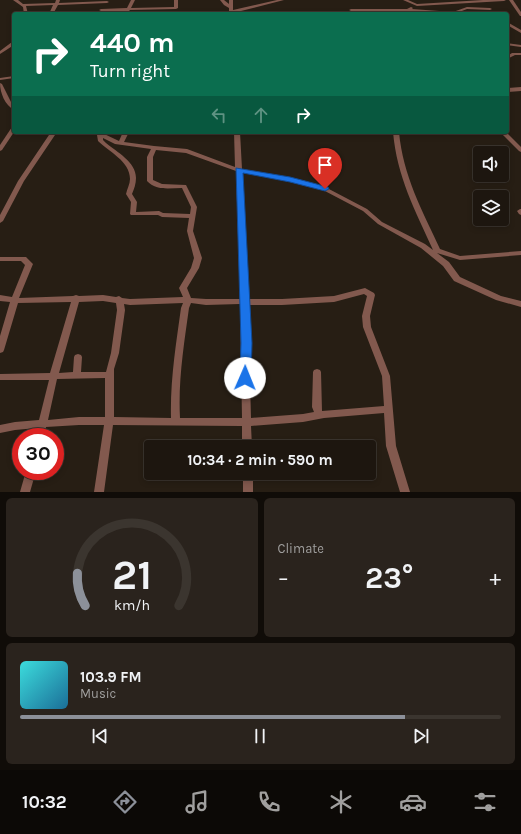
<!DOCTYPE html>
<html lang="en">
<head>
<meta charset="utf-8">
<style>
	:root { --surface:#1d160f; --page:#2a231d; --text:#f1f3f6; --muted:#a09f9e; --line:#3b352f; --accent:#8c9099 }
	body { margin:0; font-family:Karla,sans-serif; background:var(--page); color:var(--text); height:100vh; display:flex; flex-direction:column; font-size:15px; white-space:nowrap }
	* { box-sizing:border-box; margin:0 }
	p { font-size:13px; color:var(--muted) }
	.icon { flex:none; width:22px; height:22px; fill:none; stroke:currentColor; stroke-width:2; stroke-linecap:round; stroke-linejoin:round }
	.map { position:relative; height:492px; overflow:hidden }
	.panel { display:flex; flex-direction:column; gap:6px; padding:6px; background:#100c08; flex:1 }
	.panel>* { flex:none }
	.top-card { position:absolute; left:12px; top:12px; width:497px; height:122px; border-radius:4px; box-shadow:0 2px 6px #0003,0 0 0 1px var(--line); background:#0b6e4f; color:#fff; overflow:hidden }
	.fabs { position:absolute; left:473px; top:146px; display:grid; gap:8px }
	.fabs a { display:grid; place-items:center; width:36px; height:36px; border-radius:4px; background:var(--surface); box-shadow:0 2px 6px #0003,0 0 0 1px var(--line); font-size:20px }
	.speed { position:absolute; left:12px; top:428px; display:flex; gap:8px; font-size:20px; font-weight:700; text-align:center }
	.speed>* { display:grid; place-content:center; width:52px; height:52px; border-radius:50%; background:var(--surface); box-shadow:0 2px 6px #0003,0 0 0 1px var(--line); line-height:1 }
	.speed .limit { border:6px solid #d22; background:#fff; color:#111 }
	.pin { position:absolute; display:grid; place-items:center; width:34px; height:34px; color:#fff; margin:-41px -17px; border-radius:50% 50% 50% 0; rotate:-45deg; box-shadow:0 0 4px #0007 }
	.pin .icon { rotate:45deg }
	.me { position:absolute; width:44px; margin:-22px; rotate:1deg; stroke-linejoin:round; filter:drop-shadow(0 0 3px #0008) }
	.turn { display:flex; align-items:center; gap:14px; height:84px; padding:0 12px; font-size:18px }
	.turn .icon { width:52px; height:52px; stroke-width:2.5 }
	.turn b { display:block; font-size:28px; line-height:34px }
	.lanes { display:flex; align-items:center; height:38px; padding:0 12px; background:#0003; justify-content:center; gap:20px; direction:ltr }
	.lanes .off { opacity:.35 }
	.big { font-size:30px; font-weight:700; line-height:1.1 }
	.panel .tile { flex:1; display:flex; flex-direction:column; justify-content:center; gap:6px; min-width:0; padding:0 14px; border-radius:6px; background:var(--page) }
	.panel .dial { align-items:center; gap:0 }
	.dial svg { height:104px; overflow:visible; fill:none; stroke:var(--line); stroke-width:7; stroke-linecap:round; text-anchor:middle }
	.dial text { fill:var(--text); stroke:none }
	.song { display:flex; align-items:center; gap:12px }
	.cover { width:48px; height:48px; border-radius:6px; background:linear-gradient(135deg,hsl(180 70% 55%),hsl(200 70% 35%)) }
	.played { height:4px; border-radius:2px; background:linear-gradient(90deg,var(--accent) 80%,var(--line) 80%) }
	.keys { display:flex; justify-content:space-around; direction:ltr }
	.heat { display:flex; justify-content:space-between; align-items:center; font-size:22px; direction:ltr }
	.panel .tiles { flex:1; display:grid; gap:6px; grid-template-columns:1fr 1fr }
	.tile:last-child { grid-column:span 2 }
	.trip { position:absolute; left:144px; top:440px; width:232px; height:40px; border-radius:4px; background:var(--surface); box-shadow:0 2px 6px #0003,0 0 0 1px var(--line); font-weight:700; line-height:40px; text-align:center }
	.dock { display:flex; height:64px; justify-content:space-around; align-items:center; background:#0c0906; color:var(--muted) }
	.dock .icon { width:28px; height:28px }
	.dock .active { color:var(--accent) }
	.dock b { font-size:18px; color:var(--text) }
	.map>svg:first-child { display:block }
</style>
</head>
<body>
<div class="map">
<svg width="521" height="492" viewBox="0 0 521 492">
	<rect width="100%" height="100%" fill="#271e14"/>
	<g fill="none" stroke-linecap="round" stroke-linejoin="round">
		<!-- minor -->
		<g fill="#82594e" fill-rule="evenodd">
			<polygon points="13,0 18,0 23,4 55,3 56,0 60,0 59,3 107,1 109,2 107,3 58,5 53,14 49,14 53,5 26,6 28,14 24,14 23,7"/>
			<polygon points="131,0 135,0 131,8 174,7 174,0 178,0 178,8 176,9 130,10 127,13 125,12 126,11 101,11 99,10 101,9 127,8"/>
			<polygon points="220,0 224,0 229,4 229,0 233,0 233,10 277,0 284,0 233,13 233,14 224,14 229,11 229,8 224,5"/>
			<polygon points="403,0 408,0 417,4 483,0 506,0 504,1 417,6"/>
			<polygon points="509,0 513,0 521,12 521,16 520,16"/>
			<polygon points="411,7 413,8 412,9 453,12 467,7 490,8 492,9 490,10 467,9 454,14 408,11 351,11 349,10 351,9 407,9"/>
			<polygon points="507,22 521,30 521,33 507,25"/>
			<polygon points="12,42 14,42 14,45 0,54 0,51"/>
			<polygon points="507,43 521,45 521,47 507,45"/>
			<polygon points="512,53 521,53 521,55 515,55 507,59 507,56"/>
			<polygon points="14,76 14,78 0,80 0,78"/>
			<path d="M0 83 2 84 11 102 14 105V110C5 105 0 93 0 83Z"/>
			<polygon points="521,87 521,91 507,92 507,88"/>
			<polygon points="14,126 14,132 2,150 0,151 0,145 12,127"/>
			<polygon points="51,132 57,132 24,181 3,221 0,223 0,215 18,181"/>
			<path d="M93 132H100L119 141 123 132H129L124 142 154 146 187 149 235 167 234 132H240L242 169 290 178 327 188 367 209 382 222 425 244 433 250C415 210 397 177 393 132H399C403 176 422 210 440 249L460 256 521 251V255L460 260 437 253 449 262 460 277 501 296 521 301V307L496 300 454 281 443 266 421 248 378 224 363 211 323 190 290 182 242 172 248 299H282L334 296 365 288 374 293 375 295 370 316 371 327 390 376 396 446 410 492H400L386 446 384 413 324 418 303 422 251 426 252 447H242V426L113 425 104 492H94L104 425H79L46 427 44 437H34L37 428 15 430 0 433V425L15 422 39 420 49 380H0V374L50 373 71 302 18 303 4 350 3 352 0 353V336L10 302 0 301V295L12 297 25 265 21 261H0V257H26L33 264 19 298 73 296 76 295 79 296 103 295 116 297 119 296 122 298 130 299 183 297 179 288 191 268 194 258 187 231 189 218 162 217 158 215H131L130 214 131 202 126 194C127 189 130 184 130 179 130 161 109 152 98 141L97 135ZM103 138 115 144 151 149 147 157V181C156 191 169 188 182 188L191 207 190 214 163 213 159 211 136 212 137 202 132 194C134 189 136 184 136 178 136 162 117 152 106 143L103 140ZM156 150 186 153 236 171 240 299H206L191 298 187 288 199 268 202 258 193 231 197 207 186 185 162 184 153 180V157ZM364 294 367 296 362 316 363 327 382 376 384 406 322 411 321 372 320 370 317 369 314 370 313 372 312 407 314 412 303 414 251 418 248 305H282L334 302ZM103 301 116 303 117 310 111 353 106 372H81L82 357 81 355 78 354 75 355 74 357 73 372 59 373 79 302ZM183 303 181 308C176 344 170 381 171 418L114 417V369L119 353 125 310 124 304 130 305ZM191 303 206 305 240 304 242 418H180C178 381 184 344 189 308ZM105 378V417H79L48 420 57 379Z"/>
			<polygon points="500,132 506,132 521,147 521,152 519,151"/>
			<polygon points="520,209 521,209 521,215 519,214 517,211"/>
			<polygon points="26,471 36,471 30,492 20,492"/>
			<rect x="243" y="473" width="10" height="19"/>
		</g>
	</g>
	<!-- route -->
	<polygon fill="#1a73e8" stroke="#114b97" points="236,168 290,177 328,187 329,189 325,191 290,182 243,173 252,343 251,378 249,381 245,382 241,381 240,378 241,343"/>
</svg>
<div class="fabs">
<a><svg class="icon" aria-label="sound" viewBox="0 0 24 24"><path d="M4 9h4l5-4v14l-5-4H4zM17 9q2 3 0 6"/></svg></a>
<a><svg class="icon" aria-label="layers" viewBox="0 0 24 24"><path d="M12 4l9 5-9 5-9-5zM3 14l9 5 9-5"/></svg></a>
</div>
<div class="speed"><div class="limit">30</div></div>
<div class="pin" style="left:325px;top:189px;background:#d93025"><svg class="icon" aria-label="arrive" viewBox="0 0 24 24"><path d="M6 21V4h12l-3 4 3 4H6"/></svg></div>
<svg class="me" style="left:245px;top:378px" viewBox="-20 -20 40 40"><circle r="19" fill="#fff"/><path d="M0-13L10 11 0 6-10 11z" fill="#1a73e8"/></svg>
<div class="trip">10:34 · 2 min · 590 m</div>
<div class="top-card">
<div class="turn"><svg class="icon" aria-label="right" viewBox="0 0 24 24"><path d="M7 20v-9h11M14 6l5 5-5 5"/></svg><div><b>440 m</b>Turn right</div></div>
<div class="lanes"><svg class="icon off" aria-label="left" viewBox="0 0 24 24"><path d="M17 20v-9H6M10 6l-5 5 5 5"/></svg><svg class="icon off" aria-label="ahead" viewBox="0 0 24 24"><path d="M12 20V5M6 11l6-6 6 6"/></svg><svg class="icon" aria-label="right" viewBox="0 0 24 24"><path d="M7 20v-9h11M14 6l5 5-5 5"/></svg></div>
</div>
</div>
<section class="panel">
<div class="tiles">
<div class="tile dial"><svg viewBox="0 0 100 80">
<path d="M14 69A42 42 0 1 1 86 69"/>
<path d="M14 69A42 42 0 0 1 8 44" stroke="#8c9099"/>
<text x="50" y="56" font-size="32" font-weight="700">21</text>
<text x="50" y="72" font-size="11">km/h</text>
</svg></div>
<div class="tile"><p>Climate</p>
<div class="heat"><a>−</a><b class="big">23°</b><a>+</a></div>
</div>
<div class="tile">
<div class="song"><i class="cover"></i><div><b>103.9 FM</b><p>Music</p></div></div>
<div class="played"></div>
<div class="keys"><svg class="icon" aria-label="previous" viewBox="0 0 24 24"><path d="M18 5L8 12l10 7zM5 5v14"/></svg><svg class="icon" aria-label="pause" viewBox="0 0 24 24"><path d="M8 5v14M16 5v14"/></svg><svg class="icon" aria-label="next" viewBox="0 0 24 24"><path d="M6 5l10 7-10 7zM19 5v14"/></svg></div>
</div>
</div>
</section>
<nav class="dock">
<b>10:32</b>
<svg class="icon active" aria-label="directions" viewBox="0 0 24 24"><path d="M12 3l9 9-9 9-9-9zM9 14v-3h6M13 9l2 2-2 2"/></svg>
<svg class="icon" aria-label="music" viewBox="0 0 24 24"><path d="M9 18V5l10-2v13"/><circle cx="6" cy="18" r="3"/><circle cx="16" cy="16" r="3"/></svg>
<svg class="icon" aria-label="phone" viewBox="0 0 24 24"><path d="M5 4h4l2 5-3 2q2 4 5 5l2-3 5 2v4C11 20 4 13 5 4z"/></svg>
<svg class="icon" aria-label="climate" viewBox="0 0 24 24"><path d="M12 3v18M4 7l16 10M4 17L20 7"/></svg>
<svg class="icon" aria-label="car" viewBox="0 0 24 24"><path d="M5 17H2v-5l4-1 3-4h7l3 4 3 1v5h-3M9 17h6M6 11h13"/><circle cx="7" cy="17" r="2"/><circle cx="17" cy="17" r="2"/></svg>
<svg class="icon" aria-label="filters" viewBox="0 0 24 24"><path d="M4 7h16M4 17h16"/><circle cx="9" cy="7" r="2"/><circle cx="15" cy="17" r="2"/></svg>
</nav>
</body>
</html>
